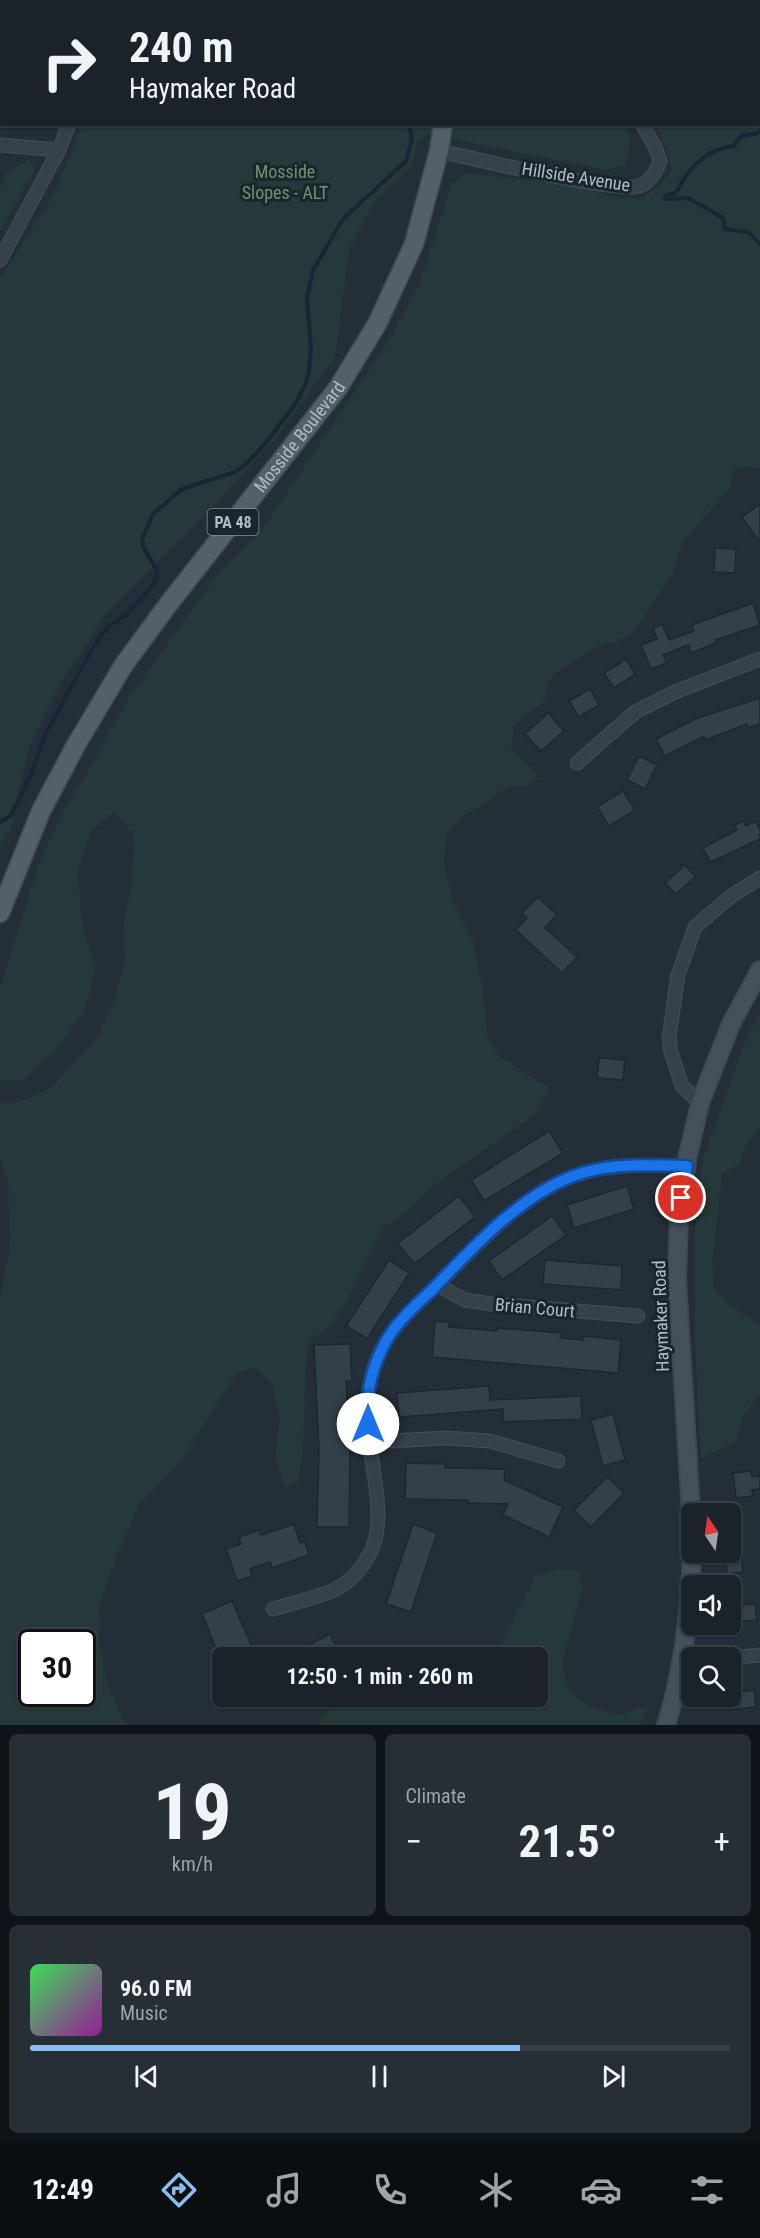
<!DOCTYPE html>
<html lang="en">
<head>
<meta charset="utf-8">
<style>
	:root { --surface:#1a222a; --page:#272f36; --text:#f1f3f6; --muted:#9fa4a8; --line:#383f47; --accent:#89bdf2 }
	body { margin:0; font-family:"Roboto Condensed",sans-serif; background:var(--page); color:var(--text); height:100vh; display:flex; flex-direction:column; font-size:22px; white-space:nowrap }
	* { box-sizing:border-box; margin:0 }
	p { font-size:20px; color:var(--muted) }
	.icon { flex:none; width:33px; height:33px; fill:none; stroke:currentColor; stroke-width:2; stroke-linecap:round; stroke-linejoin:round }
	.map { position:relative; height:1725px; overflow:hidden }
	.sheet { display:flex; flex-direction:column; gap:9px; padding:9px; background:#0e1317; flex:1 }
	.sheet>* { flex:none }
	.banner { position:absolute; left:0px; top:0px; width:760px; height:126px; box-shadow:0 2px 4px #0004,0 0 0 2px var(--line); background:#1a222a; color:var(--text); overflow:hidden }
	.needle { width:39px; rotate:347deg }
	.fabs { position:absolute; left:681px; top:1503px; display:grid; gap:12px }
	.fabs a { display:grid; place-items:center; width:60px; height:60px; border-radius:9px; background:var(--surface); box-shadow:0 2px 4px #0004,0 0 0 2px var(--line); font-size:30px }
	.speed { position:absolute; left:18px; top:1629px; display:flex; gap:12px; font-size:30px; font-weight:700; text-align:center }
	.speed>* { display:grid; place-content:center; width:78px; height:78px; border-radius:50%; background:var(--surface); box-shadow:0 2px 4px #0004,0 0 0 2px var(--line); line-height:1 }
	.speed .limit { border:3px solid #111; border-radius:9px; background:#fff; color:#111 }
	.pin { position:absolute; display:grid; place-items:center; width:51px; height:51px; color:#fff; margin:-26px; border:3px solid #fff; border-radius:50%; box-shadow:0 2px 6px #0007 }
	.me { position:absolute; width:66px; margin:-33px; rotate:0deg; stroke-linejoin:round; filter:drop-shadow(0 0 4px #0008) }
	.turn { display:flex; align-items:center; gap:21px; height:126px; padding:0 30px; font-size:27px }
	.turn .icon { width:78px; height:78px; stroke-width:2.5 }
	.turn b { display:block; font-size:42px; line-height:51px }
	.big { font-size:45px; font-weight:700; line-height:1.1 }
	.sheet .card { flex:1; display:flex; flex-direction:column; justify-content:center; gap:9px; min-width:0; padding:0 21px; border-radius:9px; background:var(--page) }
	.sheet .dial { align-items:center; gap:0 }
	.dial b { font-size:78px; line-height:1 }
	.song { display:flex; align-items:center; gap:18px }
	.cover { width:72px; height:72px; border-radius:9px; background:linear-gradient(135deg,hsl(130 70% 55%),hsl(300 70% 35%)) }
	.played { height:6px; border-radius:3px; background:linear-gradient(90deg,var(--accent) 70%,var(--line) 70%) }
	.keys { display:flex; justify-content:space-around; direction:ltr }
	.heat { display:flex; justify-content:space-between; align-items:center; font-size:33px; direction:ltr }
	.sheet .tiles { flex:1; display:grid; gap:9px; grid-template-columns:1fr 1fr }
	.card:last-child { grid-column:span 2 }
	.trip { position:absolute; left:212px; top:1647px; width:336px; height:60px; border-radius:9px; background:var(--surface); box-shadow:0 2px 4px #0004,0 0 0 2px var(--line); font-weight:700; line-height:60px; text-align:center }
	.dock { display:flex; height:96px; justify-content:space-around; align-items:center; background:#0a0e11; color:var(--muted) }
	.dock .icon { width:42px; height:42px }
	.dock .current { color:var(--accent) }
	.dock b { font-size:27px; color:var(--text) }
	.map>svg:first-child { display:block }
</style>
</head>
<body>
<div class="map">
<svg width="760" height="1725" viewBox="0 0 760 1725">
	<rect width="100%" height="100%" fill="#232e38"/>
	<!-- green -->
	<g fill="#25393a" fill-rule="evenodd">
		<polygon points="91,0 591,0 591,1 91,2"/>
		<path d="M617 0H760V468L736 467 728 491 683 541 673 573 636 629 619 641 600 645 555 673 547 686 544 702 514 725 511 749 531 767 539 779 528 786H508L485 804 463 816 447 834 444 863 453 902 474 943 485 1006 488 1038 499 1056 550 1088 536 1114 434 1185 408 1211 383 1228 352 1290 332 1324 312 1339 306 1357 303 1450 298 1483 284 1486 275 1457 280 1419 272 1384 255 1367 237 1372 181 1461 139 1504 116 1558 99 1606 100 1643 107 1684 126 1725H0V1297L10 1250 8 1181 0 1159V1103H16L51 1088 98 1037 113 1003 125 960 124 922 132 881 134 835 114 812 91 831 78 870 82 926 96 966 84 1012 52 1054 23 1081 0 1080V989L37 869 60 817 93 763 128 699 215 578 266 524 390 339 420 282 452 184 464 173 564 184 618 198H643L659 186 672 171 666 148 655 125 759 124V2ZM82 1642V1694H32V1642Z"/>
		<polygon points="82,125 622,125 631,139 626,165 606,170 428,134 417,143 411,167 374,203 349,249 335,357 273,442 214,505 106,614 60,684 29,748 11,827 0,847 0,278 54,195"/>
		<polygon points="29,160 35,170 0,231 0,189 6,172"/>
		<polygon points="760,1013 760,1127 747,1144 738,1165 722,1175 712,1262 714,1288 732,1307 760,1325 760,1394 743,1416 736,1442 701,1458 695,1342 695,1230 703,1159 745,1042"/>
		<polygon points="560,1569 579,1571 582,1588 562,1664 569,1691 590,1707 620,1715 648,1706 640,1725 318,1725 339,1697 537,1696 537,1658 503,1657 503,1640 536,1576"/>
	</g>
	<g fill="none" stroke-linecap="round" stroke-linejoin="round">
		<!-- stream -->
		<g stroke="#172735" stroke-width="4">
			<polyline points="413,0 413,2"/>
			<path d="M665 199 666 195 676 193C687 169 707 148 734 146L741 136 758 133 760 131"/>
			<polyline points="665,199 688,198 723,218 725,229 748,232 760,244"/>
			<polyline points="0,822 11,815 31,775 45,735 95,644 109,626 126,615 153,585 157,575 155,567 144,548 142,539 153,514 182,489 232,473 243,467 265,444 296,403 306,383 309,371 311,349 307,297 313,270 343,219 406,161 412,139 409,124"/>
		</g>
	</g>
	<!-- building -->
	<g fill="#32404c" stroke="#1d2730" stroke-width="1.5">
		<polygon points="760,504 760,542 742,517"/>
		<polygon points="715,548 736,549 735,573 714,572"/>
		<polygon points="753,603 760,625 715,640 716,643 691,653 688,645 663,655 667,663 651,669 641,645 657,639 653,628 662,624 669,640 694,631 692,625"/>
		<polygon points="626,659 635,674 614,688 604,673"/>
		<polygon points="590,689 599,705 579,717 569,701"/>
		<polygon points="760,698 760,724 748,728 747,724 705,740 704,736 665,756 656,739 695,719"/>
		<polygon points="548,713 564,731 541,751 525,734"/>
		<polygon points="639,756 657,765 645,789 627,780"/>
		<polygon points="623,791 635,810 609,826 597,807"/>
		<polygon points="743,821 746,826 756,821 760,830 760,839 711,862 703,848 737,830 734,825"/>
		<polygon points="685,865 695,877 676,894 665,883"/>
		<polygon points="538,897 557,915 545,928 577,957 562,973 516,930 527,918 522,913"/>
		<polygon points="599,1058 625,1060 623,1080 597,1078"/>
		<polygon points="549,1131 563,1153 484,1201 471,1180"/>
		<polygon points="627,1186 634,1209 574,1228 567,1205"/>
		<polygon points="459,1196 475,1217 414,1264 398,1243"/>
		<polygon points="552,1216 566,1235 502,1280 489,1261"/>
		<polygon points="389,1260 409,1273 367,1339 346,1326"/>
		<polygon points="545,1260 622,1266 621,1290 543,1284"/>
		<polygon points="435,1321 449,1322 449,1327 497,1331 497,1328 561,1333 560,1338 583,1340 583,1336 621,1340 618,1373 432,1357"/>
		<polygon points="350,1344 352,1381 346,1381 350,1452 349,1527 317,1527 319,1451 314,1345"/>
		<polygon points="489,1386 490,1400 581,1396 582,1419 503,1422 503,1409 399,1417 397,1393"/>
		<polygon points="613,1414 625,1460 603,1466 591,1420"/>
		<polygon points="406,1463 445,1464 445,1468 505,1469 504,1480 563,1507 549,1537 503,1515 508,1504 468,1503 468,1500 405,1499"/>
		<polygon points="751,1471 752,1477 760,1476 760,1489 752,1490 753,1496 736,1498 733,1473"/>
		<polygon points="607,1477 624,1493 591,1527 574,1510"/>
		<polygon points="294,1524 300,1543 305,1542 309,1555 272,1568 270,1562 250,1569 252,1576 237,1581 226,1549 241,1544 239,1537 259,1530 261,1535"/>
		<polygon points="413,1524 437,1533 411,1612 386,1604"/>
		<polygon points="741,1554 743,1572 727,1574 725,1556"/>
		<polygon points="232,1601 257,1658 220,1658 202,1614"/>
		<polygon points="755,1604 757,1620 730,1622 730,1606"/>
		<polygon points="330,1634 341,1658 284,1658"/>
		<polygon points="754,1690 756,1707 729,1710 728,1696 730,1696 730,1693"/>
	</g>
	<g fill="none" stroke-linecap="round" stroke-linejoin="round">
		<!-- street casing -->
		<g stroke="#3f4952" stroke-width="15">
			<g id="street">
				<polyline points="83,0 84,2"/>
				<polyline points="603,0 603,2"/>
				<polyline points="0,145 59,150"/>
				<path d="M439 151C471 158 619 194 640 186 651 181 656 172 660 161L656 149 642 124"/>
				<polyline points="0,260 59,150 69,124"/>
				<polyline points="577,763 635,712 675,692 760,659"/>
				<polyline points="700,1103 682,1086 671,1052 669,1038 678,975 695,927 731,896 760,878"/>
				<polyline points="437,1285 465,1300 491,1304 638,1316"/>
				<polyline points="370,1442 446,1438 490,1441 558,1461"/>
				<path d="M273 1609C292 1603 322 1597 338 1588 350 1582 363 1567 369 1555 392 1516 363 1447 367 1403 369 1382 374 1361 385 1343 399 1319 421 1301 440 1282 480 1242 527 1189 583 1173 617 1163 652 1165 687 1166"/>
				<polyline points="730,1658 760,1655"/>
			</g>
		</g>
		<!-- secondary casing -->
		<g stroke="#3f4952" stroke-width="20">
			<g id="secondary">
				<polyline points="692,1529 677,1280 679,1215 688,1155 700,1103 731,1024 760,970"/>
				<path d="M666 1725C684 1669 690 1611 692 1552"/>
			</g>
		</g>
		<!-- primary casing -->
		<g stroke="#3f4952" stroke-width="21">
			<g id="primary">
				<polyline points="452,2 452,0"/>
				<path id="s1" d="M0 913 41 811 76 745 123 666 167 606 338 388 377 324 414 244 439 151 443 124"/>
			</g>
		</g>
		<!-- street -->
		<use href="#street" stroke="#364049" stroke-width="12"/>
		<!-- secondary -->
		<use href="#secondary" stroke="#44505c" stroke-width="16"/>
		<!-- primary -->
		<use href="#primary" stroke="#545f69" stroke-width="18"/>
	</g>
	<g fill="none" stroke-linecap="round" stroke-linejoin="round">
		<!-- route casing -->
		<g stroke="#114b97" stroke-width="15">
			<path id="route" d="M368 1424C365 1396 371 1370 384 1345 395 1323 415 1306 432 1290 473 1247 524 1191 582 1173 616 1163 652 1165 687 1166L681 1198"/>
		</g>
		<!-- route -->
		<use href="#route" stroke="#1a73e8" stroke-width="10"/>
	</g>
	<g text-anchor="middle" stroke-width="6" stroke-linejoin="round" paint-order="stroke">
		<!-- shield labels -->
		<rect fill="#1b252e" stroke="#848e98" stroke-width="1.5" x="207.5" y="509" width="51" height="26" rx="4.5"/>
		<g font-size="16" font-weight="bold" fill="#b1bbc5">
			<text x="233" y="528">PA 48</text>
		</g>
		<!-- park labels -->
		<g font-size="18" fill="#69956f" stroke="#1b252e">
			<text x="285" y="178">Mosside<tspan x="285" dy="21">Slopes - ALT</tspan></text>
		</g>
		<!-- street labels -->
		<g font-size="18" fill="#b1bbc5" stroke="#1b252e">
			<text transform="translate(576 177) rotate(9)" y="6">Hillside Avenue</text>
			<text dy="6" stroke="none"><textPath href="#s1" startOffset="566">Mosside Boulevard</textPath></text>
			<text transform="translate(535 1308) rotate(5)" y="6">Brian Court</text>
			<text transform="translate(661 1316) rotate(-92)" y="6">Haymaker Road</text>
		</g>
	</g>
</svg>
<div class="fabs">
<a><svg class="needle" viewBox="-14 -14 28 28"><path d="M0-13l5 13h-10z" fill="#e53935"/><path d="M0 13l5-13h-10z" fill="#9fa4a8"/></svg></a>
<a><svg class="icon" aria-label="sound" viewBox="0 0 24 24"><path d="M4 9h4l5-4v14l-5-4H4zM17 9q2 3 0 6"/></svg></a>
<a><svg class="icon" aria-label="search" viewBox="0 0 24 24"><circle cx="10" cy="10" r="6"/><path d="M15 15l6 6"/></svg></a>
</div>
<div class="speed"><div class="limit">30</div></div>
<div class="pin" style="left:681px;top:1198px;background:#d93025"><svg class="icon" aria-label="arrive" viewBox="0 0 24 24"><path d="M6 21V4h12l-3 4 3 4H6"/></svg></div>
<svg class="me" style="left:368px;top:1424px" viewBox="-20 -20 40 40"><circle r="19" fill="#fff"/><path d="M0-13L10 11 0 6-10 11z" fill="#1a73e8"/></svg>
<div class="trip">12:50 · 1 min · 260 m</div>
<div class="banner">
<div class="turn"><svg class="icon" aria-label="right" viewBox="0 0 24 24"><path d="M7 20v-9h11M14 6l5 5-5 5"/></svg><div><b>240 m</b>Haymaker Road</div></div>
</div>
</div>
<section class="sheet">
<div class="tiles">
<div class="card dial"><b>19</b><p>km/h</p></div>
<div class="card"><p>Climate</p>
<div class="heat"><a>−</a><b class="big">21.5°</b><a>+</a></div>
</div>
<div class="card">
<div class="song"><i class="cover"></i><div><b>96.0 FM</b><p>Music</p></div></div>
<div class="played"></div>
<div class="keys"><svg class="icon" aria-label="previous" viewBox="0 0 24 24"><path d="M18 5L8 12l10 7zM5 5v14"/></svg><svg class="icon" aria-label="pause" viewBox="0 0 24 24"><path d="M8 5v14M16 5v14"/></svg><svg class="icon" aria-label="next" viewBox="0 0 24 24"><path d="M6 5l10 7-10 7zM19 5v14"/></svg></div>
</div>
</div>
</section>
<nav class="dock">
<b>12:49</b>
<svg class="icon current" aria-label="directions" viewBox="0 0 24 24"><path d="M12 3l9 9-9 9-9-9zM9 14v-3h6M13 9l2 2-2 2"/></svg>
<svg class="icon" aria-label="music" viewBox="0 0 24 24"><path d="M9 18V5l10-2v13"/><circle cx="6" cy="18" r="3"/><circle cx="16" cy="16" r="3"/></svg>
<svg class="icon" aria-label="phone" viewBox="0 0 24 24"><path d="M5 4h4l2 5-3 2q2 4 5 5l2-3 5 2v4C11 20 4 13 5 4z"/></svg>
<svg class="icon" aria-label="climate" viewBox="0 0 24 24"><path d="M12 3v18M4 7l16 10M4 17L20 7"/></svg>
<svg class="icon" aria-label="car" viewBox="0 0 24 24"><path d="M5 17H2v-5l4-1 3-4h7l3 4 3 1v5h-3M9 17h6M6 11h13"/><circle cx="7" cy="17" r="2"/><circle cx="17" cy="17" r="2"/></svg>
<svg class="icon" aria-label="filters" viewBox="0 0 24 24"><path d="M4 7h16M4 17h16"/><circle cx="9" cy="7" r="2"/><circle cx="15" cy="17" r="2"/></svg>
</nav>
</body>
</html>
